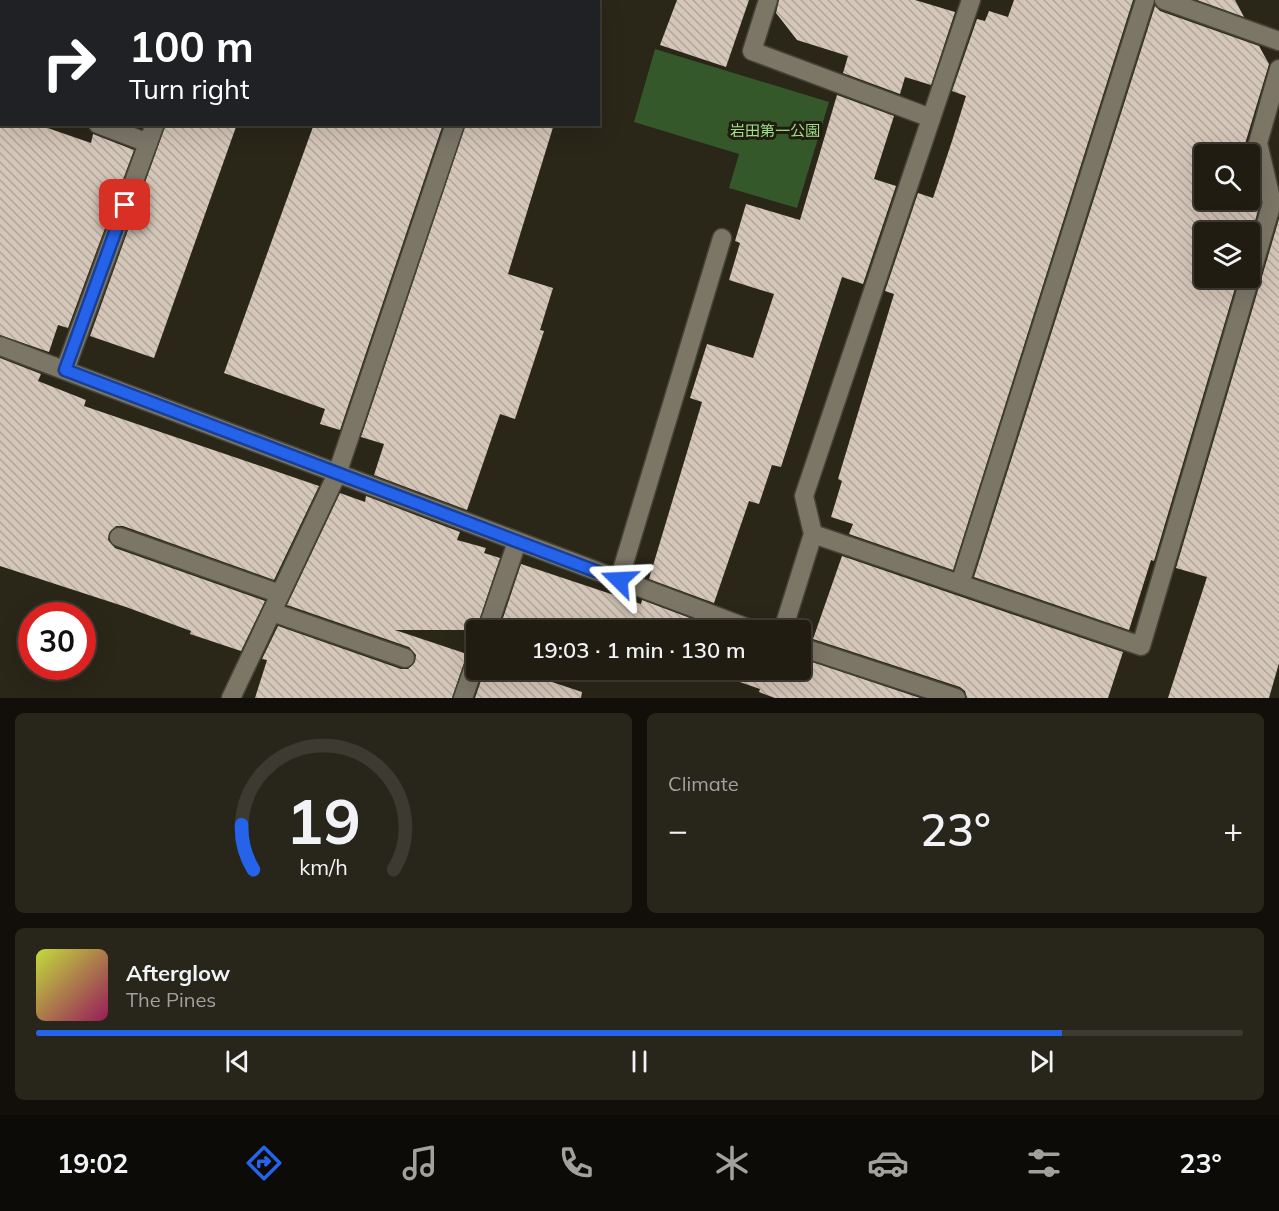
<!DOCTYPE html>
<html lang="en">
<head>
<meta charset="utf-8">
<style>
	:root { --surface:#201c12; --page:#28251b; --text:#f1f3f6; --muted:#a2a19f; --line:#3d3a32; --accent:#2563eb }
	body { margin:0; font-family:Mulish,"Noto Sans JP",sans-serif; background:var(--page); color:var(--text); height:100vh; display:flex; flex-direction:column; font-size:22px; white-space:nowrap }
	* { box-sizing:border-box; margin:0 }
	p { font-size:20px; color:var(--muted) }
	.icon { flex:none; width:33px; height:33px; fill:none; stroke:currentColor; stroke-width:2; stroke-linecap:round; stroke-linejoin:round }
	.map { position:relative; height:698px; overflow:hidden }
	.drawer { display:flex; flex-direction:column; gap:15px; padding:15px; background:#120f0a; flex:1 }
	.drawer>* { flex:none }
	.guide { position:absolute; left:0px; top:0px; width:600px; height:126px; box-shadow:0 6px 24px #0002,0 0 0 2px var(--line); background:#202124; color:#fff; overflow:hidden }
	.buttons { position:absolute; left:1194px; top:144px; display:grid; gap:12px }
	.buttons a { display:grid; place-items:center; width:66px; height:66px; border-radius:6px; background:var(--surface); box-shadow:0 6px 24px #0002,0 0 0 2px var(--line); font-size:30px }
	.speed { position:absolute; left:18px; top:602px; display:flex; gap:12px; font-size:30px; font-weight:700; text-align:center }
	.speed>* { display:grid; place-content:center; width:78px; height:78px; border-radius:50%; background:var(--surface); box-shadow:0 6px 24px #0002,0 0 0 2px var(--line); line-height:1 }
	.speed .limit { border:9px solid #d22; background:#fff; color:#111 }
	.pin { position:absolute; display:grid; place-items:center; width:51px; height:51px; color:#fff; margin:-26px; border-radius:12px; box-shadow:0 3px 9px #0006 }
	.me { position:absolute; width:66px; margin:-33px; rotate:291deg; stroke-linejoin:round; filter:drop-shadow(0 0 4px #0008) }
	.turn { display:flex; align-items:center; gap:21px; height:126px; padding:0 30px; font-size:27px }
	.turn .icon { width:78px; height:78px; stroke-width:2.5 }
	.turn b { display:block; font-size:42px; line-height:51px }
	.big { font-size:45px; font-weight:600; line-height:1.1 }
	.drawer .widget { flex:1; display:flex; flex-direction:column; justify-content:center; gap:9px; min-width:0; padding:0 21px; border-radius:9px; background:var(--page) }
	.drawer .dial { align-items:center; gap:0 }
	.dial svg { height:156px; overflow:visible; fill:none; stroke:var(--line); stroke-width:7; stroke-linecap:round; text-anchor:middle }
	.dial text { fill:var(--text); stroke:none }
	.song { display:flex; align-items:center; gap:18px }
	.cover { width:72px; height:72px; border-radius:9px; background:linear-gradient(135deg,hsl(70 70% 55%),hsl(330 70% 35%)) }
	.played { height:6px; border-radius:3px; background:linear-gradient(90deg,var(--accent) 85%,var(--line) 85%) }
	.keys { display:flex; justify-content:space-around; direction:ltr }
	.heat { display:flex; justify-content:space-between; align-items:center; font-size:33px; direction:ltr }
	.drawer .tiles { flex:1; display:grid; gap:15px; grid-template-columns:1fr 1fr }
	.widget:last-child { grid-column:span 2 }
	.trip { position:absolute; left:466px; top:620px; width:345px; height:60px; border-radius:6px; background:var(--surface); box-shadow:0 6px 24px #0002,0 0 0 2px var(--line); font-weight:600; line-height:60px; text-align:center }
	.menu { display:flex; height:96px; justify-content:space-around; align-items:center; background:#0d0b07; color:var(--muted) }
	.menu .icon { width:42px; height:42px }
	.menu .selected { color:var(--accent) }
	.menu b { font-size:27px; color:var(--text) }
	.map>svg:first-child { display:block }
</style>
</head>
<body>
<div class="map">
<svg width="1279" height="698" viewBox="0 0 1279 698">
	<defs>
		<pattern id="building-back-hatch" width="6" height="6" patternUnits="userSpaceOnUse" patternTransform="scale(1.5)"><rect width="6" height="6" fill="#d4c6b8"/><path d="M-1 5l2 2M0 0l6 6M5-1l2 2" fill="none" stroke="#b0a69a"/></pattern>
	</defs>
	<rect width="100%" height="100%" fill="#2a2618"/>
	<!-- green -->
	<polygon fill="#35582a" points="655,49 829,102 797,208 729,188 739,154 634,122"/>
	<!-- building -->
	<g fill="url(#building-back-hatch)">
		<polygon points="677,0 749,0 726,67 660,45"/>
		<polygon points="779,0 915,0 955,12 931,85 905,77 900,94 843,73 848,56 797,40 776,13"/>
		<polygon points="1014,0 1133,0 953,570 849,534 853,524 831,517 842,481 838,479 894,294 885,291 918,193 933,198 952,141 966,96 952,91 977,19 985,21 989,11 1008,17"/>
		<polygon points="1197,0 1235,0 1244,17"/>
		<polygon points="1155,6 1160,11 1259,46 1269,64 1242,154 1204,154 1204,200 1250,200 1250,193 1259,196 1260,203 1250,239 1250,232 1204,232 1204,278 1238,278 1154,561 1151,560 1129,630 974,577"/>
		<polygon points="837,95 894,116 874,179 896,186 863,284 842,277 781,467 772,465 759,504 749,501 714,603 649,579 702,402 690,398 707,344 753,358 774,294 729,280 740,243 735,241 746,204 800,220"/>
		<polygon points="0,124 36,124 91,143 93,134 134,150 68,328 58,325 49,352 0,335"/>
		<polygon points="166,124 237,124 154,358 90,336"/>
		<polygon points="314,124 443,124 340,430 320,424 325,409 224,373"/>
		<polygon points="466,124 554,124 508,274 553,288 540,330 544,331 515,419 500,414 467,510 374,475 384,444 361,437"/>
		<polygon points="1279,219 1279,663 1269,698 1168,698 1207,577 1176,568"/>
		<polygon points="0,358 41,374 38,381 86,400 84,406 319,486 274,580 123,526 116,526 109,533 108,540 115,548 265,601 241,651 190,634 191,631 126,607 0,566"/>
		<polygon points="340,493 365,502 366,496 460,532 457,540 486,548 484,553 500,558 476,630 395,630 467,654 452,698 255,698 267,660 262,659 278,626 401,669 408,669 415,662 416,655 409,647 287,605"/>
		<polygon points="842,556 1123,652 1108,698 967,698 965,691 960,687 813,639"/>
		<polygon points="521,564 641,604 642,600 706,624 705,630 499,630"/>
		<polygon points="801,659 806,660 920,698 775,698 759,692 760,689 702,669 801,669"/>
		<polygon points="485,669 513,669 582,692 581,698 475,698"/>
	</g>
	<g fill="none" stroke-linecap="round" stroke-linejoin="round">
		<!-- minor casing -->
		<g stroke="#464338" stroke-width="21">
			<g id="minor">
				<polyline points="768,0 752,51 931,118"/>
				<polyline points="1164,0 1279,41"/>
				<polyline points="24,2 25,0"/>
				<polyline points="497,2 497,0"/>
				<polyline points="0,68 2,64"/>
				<polyline points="0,88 2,88"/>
				<polyline points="98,124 148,143"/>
				<polyline points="0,346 753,630"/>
				<polyline points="65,370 155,124"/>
				<polyline points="813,534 1141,646 1272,203 1258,143 1279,69"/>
				<polyline points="119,537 280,594"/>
				<polyline points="619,580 722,238"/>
				<polyline points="960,584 1145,0"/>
				<polyline points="272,612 405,658"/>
				<polyline points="487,630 517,542"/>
				<polyline points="783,630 813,534 804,496 971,0"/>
				<polyline points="801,647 956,698"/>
				<polyline points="231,698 337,474 455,124"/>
				<polyline points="463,698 477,658"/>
			</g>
		</g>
		<!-- minor -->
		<use href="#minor" stroke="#7b7666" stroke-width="18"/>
	</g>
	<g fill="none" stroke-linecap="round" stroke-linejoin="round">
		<!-- route casing -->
		<g stroke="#184099" stroke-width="15">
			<polyline id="route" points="125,205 65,370 619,580"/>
		</g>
		<!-- route -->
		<use href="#route" stroke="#2563eb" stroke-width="10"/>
	</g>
	<g text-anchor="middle" stroke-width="6" stroke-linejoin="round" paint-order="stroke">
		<!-- park labels -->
		<g font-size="15" fill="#9ee08a" stroke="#201c0f">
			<text x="775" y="136">岩田第一公園</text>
		</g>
	</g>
</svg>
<div class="buttons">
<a><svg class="icon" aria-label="search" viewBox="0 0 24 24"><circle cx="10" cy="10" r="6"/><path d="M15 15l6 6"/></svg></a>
<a><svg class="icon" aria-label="layers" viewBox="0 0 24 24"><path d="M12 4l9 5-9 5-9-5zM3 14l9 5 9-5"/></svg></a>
</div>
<div class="speed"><div class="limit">30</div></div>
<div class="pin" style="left:125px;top:205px;background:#d93025"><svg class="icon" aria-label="arrive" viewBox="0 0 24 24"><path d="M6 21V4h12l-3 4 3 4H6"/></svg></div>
<svg class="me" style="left:619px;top:580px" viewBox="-20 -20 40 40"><path d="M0-17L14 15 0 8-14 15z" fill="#2563eb" stroke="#fff" stroke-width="4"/></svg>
<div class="trip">19:03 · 1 min · 130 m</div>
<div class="guide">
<div class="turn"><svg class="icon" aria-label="right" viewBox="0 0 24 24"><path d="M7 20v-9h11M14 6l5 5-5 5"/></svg><div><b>100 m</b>Turn right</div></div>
</div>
</div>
<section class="drawer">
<div class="tiles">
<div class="widget dial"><svg viewBox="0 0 100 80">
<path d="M14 69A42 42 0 1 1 86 69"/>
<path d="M14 69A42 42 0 0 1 8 46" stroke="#2563eb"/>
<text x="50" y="56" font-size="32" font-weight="700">19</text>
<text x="50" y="72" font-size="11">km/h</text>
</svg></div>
<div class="widget"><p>Climate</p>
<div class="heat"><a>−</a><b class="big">23°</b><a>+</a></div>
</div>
<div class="widget">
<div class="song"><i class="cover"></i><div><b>Afterglow</b><p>The Pines</p></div></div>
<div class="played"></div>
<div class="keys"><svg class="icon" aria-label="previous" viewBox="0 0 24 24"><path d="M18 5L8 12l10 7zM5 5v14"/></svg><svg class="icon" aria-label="pause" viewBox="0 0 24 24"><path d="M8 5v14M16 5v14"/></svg><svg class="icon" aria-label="next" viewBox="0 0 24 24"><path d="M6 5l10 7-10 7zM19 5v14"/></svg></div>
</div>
</div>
</section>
<nav class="menu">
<b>19:02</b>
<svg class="icon selected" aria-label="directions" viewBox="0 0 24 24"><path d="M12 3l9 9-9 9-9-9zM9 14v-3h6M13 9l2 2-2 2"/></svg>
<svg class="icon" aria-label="music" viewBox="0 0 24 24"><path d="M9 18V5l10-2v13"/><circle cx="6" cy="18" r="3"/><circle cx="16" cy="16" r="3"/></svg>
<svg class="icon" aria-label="phone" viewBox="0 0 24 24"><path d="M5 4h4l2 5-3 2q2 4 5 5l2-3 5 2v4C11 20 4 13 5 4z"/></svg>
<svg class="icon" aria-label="climate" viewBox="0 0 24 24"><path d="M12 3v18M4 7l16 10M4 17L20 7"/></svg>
<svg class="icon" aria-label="car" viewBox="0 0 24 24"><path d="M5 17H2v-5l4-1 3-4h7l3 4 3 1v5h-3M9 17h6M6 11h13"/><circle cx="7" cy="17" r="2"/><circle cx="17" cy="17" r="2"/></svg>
<svg class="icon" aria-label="filters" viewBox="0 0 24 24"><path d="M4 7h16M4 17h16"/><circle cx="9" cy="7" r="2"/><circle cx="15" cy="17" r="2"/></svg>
<b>23°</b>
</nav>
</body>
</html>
